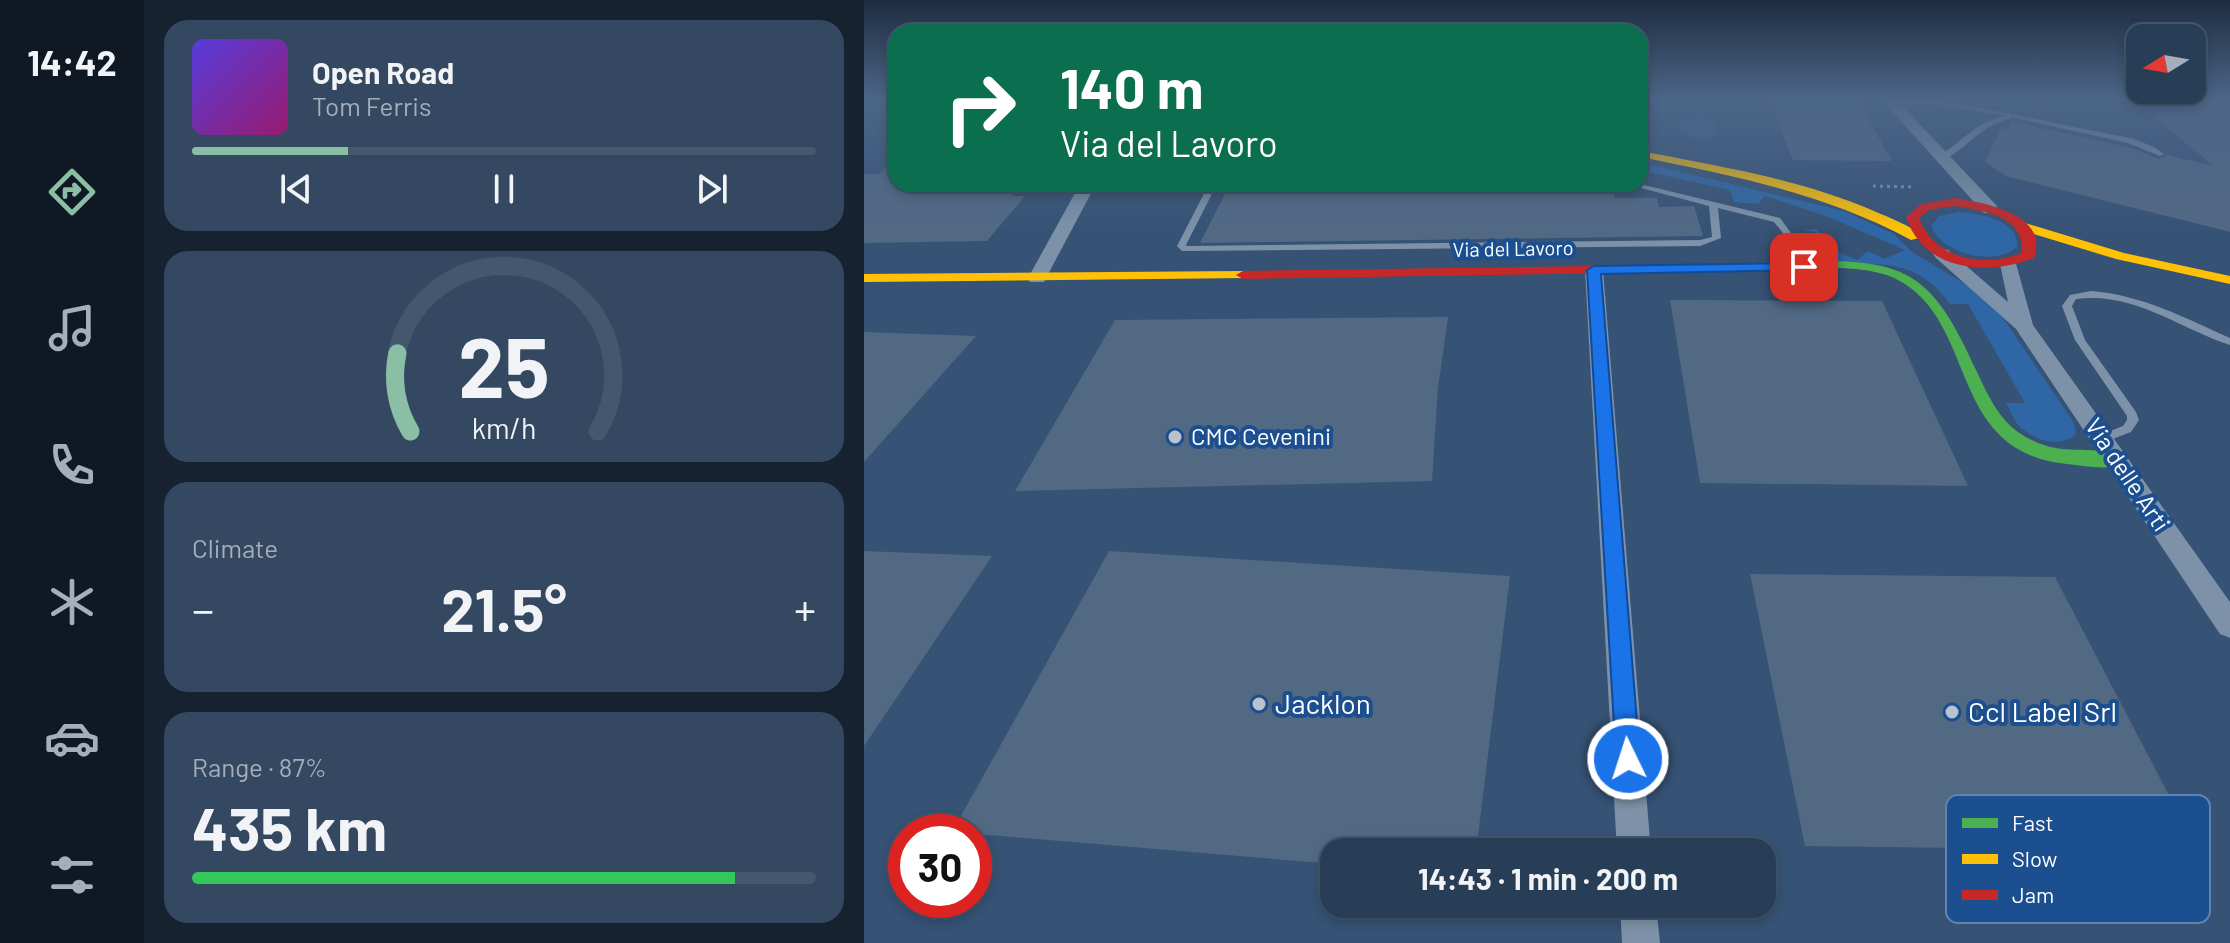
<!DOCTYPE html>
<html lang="en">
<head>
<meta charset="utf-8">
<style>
	:root { --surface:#283e57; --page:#344961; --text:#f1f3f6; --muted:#a5aeba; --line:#44576d; --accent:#8abfa5 }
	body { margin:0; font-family:Barlow,sans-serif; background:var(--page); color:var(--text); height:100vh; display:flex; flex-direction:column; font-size:30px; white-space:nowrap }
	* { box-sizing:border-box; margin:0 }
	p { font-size:26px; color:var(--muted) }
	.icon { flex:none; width:44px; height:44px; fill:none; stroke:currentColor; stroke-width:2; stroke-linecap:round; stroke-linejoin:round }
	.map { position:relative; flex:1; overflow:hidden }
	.sheet { display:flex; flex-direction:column; gap:20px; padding:20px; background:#162230; width:720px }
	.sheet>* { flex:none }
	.top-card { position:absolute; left:24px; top:24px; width:760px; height:168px; border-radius:24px; box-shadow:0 4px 12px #0003,0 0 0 2px var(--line); background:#0b6e4f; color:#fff; overflow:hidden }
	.needle { width:52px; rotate:259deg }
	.controls { position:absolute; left:1262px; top:24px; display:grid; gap:16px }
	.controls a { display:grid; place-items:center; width:80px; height:80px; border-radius:16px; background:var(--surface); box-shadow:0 4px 12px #0003,0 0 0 2px var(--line); font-size:40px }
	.speed { position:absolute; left:24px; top:814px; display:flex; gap:16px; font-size:40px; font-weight:700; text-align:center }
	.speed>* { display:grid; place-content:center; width:104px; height:104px; border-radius:50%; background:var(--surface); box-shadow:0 4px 12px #0003,0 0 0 2px var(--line); line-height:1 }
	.speed .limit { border:12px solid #d22; background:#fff; color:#111 }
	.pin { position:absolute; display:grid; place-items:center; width:68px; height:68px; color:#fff; margin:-34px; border-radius:16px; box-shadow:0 4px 12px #0006 }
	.me { position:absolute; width:88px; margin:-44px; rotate:356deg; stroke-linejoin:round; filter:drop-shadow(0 0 6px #0008) }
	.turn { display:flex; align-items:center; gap:28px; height:168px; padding:0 40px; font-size:36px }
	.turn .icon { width:104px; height:104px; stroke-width:2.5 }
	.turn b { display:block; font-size:56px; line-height:68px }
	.big { font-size:60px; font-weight:700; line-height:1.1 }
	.sheet .widget { flex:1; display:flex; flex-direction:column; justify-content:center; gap:12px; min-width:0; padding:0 28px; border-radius:24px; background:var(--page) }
	.sheet .dial { align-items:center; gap:0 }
	.dial svg { height:208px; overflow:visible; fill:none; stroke:var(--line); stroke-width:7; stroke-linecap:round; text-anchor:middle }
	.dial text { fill:var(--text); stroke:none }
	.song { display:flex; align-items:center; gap:24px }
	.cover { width:96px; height:96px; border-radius:12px; background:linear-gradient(135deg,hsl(250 70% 55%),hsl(320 70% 35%)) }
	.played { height:8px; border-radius:4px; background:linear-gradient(90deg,var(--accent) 25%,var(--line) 25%) }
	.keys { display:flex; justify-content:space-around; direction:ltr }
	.heat { display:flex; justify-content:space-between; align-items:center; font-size:44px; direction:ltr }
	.charge { height:12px; border-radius:6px; background:linear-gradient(90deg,#34c759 87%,var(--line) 0) }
	.trip { position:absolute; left:456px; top:838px; width:456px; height:80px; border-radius:24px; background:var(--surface); box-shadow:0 4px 12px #0003,0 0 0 2px var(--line); font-weight:700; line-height:80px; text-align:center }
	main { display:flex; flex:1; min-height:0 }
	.dock { display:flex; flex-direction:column; width:144px; justify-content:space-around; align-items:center; background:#101923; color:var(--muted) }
	.dock .icon { width:56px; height:56px }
	.dock .on { color:var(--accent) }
	.dock b { font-size:36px; color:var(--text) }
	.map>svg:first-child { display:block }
</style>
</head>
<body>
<main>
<nav class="dock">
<b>14:42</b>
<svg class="icon on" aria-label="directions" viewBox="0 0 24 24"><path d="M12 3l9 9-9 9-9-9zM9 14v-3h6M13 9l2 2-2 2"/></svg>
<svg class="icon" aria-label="music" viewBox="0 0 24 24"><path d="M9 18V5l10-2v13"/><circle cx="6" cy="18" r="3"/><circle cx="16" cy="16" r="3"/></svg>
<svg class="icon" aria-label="phone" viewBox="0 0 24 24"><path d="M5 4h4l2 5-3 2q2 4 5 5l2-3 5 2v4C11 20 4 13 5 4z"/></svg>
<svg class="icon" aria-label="climate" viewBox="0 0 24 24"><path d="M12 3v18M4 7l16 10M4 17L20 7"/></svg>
<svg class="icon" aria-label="car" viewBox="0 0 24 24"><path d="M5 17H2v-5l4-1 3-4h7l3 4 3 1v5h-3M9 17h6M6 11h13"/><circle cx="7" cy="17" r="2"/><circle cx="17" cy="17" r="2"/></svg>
<svg class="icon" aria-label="filters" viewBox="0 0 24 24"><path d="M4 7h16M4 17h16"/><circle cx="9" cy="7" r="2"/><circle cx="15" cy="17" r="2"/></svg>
</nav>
<section class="sheet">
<div class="widget">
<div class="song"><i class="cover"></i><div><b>Open Road</b><p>Tom Ferris</p></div></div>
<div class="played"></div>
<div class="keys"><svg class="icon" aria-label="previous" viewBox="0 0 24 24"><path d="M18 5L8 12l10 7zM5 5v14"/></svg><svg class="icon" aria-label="pause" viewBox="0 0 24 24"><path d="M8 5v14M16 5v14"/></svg><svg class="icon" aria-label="next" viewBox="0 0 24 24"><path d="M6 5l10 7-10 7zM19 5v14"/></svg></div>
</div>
<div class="widget dial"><svg viewBox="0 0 100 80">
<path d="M14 69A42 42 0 1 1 86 69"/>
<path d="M14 69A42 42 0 0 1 9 39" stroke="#8abfa5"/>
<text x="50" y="56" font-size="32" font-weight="700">25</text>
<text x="50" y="72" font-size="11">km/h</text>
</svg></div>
<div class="widget"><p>Climate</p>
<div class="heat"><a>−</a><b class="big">21.5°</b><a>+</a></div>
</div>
<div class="widget"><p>Range · 87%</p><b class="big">435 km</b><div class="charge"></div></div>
</section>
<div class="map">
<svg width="1366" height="943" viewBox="0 0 1366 943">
	<rect width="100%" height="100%" fill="#365274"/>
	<!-- green -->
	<g fill="#2f66a5">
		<path d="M776 162 980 211 1030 234 1048 252 1106 287 1140 319 1210 423 1212 434C1197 449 1170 440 1156 427 1150 421 1146 410 1142 403H1161L1104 304H1086C1036 234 975 286 936 248L955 246 952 232 937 230 952 229 963 239 957 244 993 260 1004 251 1020 259 1041 250 962 216 901 196 894 204 870 202 866 190 776 170Z"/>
		<path d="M1095 212C1114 213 1156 220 1153 247 1131 267 1077 254 1067 226L1075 216Z"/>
	</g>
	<!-- water -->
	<polygon fill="#3b618d" points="834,118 849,121 855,135 837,139 817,134 814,123"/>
	<!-- building -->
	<g fill="#526984">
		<polygon points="905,98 992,98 1028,161 929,160"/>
		<polygon points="1289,98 1366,98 1366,232 1142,176 1121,162 1137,128 1144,130 1148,122 1268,148 1295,159 1303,155 1350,166 1276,106 1298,106"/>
		<polygon points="32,159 32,184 159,184 148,196 161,196 123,241 0,243 0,174 14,174"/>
		<polygon points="366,184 714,184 714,189 749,188 751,198 793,198 795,207 830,206 839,236 336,243"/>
		<polygon points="806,300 1018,301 1104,486 836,483"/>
		<polygon points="584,317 574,388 568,481 151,491 251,320"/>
		<polygon points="0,332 112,336 0,462"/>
		<polygon points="0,551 128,556 0,746"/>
		<polygon points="245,551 646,576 612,852 470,852 470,864 88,832"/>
		<polygon points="886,574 1191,577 1334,851 941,846"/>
	</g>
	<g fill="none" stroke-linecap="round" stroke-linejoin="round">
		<!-- path -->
		<polyline stroke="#7d92a8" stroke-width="3" stroke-dasharray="3 4" stroke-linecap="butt" points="1009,186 1051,187"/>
		<!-- lane -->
		<g fill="#7d92a8" fill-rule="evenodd">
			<path d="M1026 100H1051L1098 104 1270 139 1290 147 1300 154 1296 156 1264 143 1147 117 1146 119C1115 125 1104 149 1077 161H1074V157C1097 142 1114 120 1143 116L1075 105 1024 103 1023 102Z"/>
			<polygon points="345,184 353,184 322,245 323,246 836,240 848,237 845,206 762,184 776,184 916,218 927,233 945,267 943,269 937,269 919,233 910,222 854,208 857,238 836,246 318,251 313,246"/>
			<path d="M1227 291C1278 295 1321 318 1366 338V345C1315 328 1269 291 1212 299L1208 306 1221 340 1272 412 1275 420 1267 432 1238 443 1234 442 1232 439 1234 436 1259 426 1263 420V416L1211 340 1198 306 1206 295Z"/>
		</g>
		<!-- street -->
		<g fill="#7d92a8" fill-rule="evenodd">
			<polygon points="1016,98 1031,98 1132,205 1134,209 1132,213 1120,213"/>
			<polygon points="216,184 232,184 182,278 180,282 166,282 164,278"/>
			<polygon points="1078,249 1084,250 1144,302 1136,264 1145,259 1151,260 1169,325 1366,602 1366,638 1356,634 1152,329 1072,258 1069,254 1072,250"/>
			<polygon points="730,265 739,270 787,852 753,852 721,270"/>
			<polygon points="756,904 792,904 796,943 758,943"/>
		</g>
		<!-- fast -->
		<path fill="#4caf50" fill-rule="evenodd" d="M937 261C1045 259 1068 273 1113 372 1123 393 1134 418 1154 432 1195 460 1218 443 1258 455L1261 460 1258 465C1242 470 1220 466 1203 464 1082 452 1115 323 1034 280 998 260 917 270 876 272L869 268 876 264Z"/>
		<!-- slow -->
		<g fill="#ffc107" fill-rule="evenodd">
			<path d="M776 151C855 166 935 179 1010 211 1026 218 1046 225 1059 237L1047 240C962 194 871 176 776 157Z"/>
			<polygon points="1158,222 1260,253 1366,276 1366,284 1252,259 1153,229 1152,226"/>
			<polygon points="379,271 384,272 384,278 0,282 0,274"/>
		</g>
		<!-- jam -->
		<g fill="#c62828" fill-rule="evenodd">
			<path d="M1091 198C1121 203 1186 214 1170 258 1124 276 1060 272 1042 217L1057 204ZM1091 206C1120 211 1161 216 1158 253 1121 268 1070 260 1055 218L1065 210Z"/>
			<polygon points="876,264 883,268 881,271 379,279 372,275 379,271"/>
		</g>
	</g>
	<!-- sky -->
	<linearGradient id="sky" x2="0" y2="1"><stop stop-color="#1e2d40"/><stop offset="0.43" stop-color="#4c6688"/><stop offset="1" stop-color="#4c6688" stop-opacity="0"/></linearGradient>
	<rect width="1366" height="230" fill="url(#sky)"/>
	<!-- route -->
	<polygon fill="#1a73e8" stroke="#114b97" stroke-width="2" points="940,263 947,267 945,270 737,274 776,759 773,767 764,771 755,767 752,759 723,270 730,266"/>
	<!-- markers -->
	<g fill="#b9c2ce" stroke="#1b4f8f" stroke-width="3">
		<circle cx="311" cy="437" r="8"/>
		<circle cx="395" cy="704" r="8"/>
		<circle cx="1088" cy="712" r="8"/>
	</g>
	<g text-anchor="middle" stroke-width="8" stroke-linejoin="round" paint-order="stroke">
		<!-- far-street labels -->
		<g font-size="20" fill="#fff" stroke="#1b4f8f">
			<text transform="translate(649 249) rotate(-1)" y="7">Via del Lavoro</text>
		</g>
		<!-- poi labels -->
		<g font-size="24" fill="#fff" stroke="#1b4f8f" text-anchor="start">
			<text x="327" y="445">CMC Cevenini</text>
		</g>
		<!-- street labels -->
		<g font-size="24" fill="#fff" stroke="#1b4f8f">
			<text transform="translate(1263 475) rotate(56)" y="8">Via delle Arti</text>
		</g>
		<!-- near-poi labels -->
		<g font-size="28" fill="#fff" stroke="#1b4f8f" text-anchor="start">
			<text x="411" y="714">Jacklon</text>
			<text x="1104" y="722">Ccl Label Srl</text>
		</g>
	</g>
	<!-- legend -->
	<rect x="1082" y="795" width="264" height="128" rx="12" fill="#1b4f8f" stroke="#5f84b1" stroke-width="2"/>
	<rect x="1098" y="818" width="36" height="10" fill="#4caf50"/>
	<rect x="1098" y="854" width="36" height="10" fill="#ffc107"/>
	<rect x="1098" y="890" width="36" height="10" fill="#c62828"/>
	<g font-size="22" fill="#fff">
		<text x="1148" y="831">Fast</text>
		<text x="1148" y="867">Slow</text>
		<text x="1148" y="903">Jam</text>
	</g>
</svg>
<div class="controls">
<a><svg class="needle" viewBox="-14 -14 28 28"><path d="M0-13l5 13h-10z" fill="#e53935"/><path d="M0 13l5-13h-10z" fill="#a5aeba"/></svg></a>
</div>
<div class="speed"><div class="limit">30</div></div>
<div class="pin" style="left:940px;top:267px;background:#d93025"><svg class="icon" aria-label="arrive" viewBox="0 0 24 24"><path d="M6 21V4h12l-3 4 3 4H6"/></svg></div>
<svg class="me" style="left:764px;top:759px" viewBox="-20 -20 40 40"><circle r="17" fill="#1a73e8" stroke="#fff" stroke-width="3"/><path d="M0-11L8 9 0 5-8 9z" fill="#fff"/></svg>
<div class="trip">14:43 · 1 min · 200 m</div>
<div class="top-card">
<div class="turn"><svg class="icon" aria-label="right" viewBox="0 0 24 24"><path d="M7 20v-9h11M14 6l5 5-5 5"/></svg><div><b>140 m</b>Via del Lavoro</div></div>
</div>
</div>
</main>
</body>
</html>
